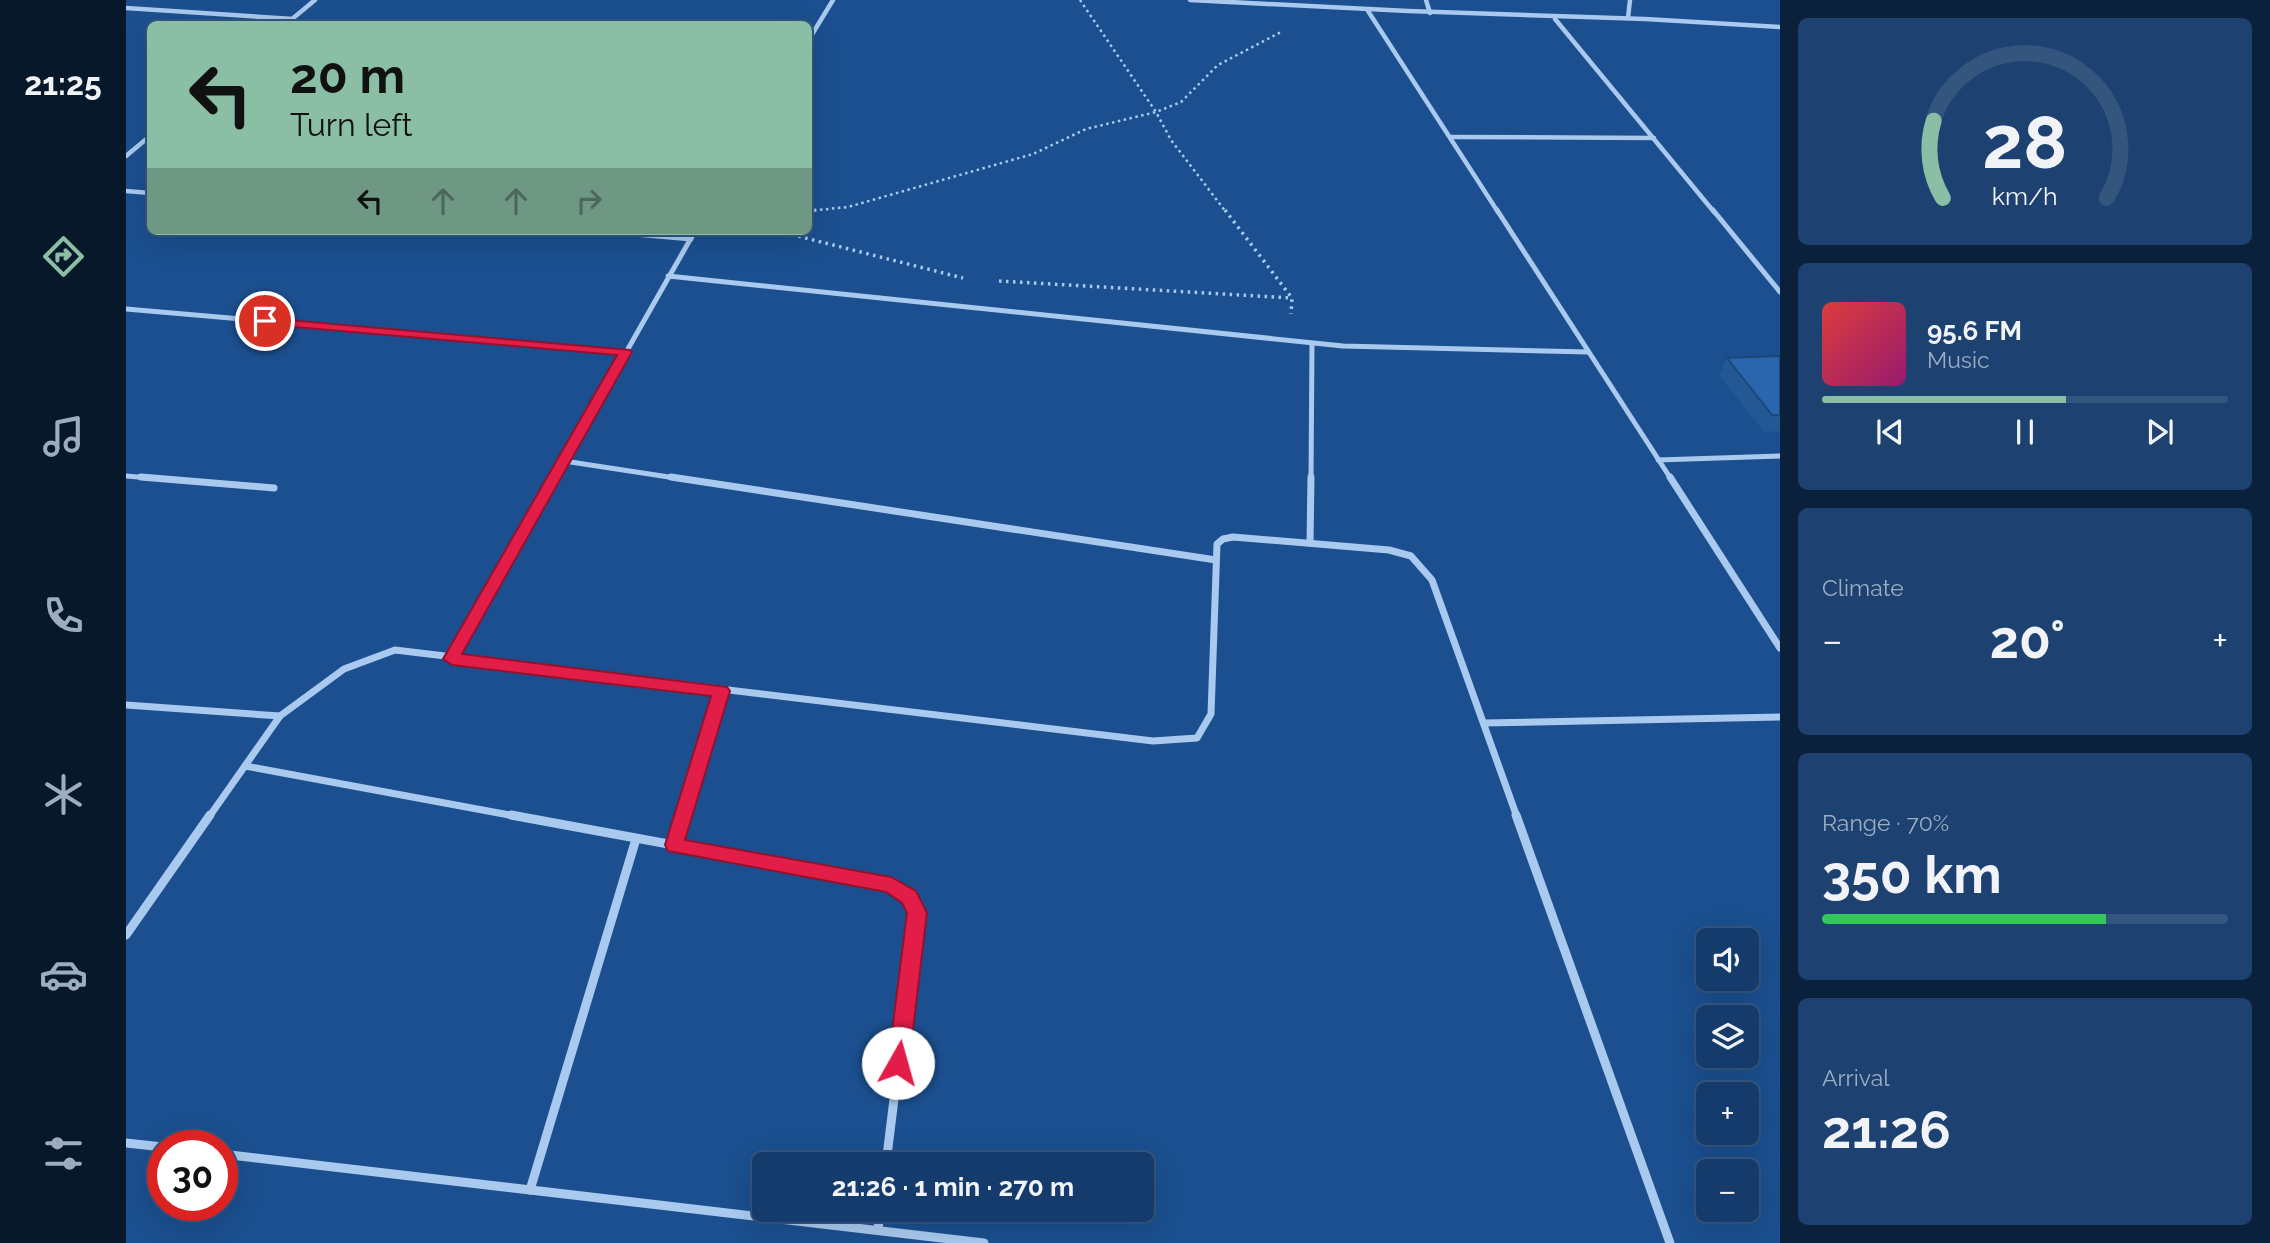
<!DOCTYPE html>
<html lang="en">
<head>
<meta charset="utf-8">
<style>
	:root { --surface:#143b6b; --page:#1d4271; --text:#f1f3f6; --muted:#9dadc1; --line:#33557e; --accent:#8abfa5 }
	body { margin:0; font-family:Raleway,sans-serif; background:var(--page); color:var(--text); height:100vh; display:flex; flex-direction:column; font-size:26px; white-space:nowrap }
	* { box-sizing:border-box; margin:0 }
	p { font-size:23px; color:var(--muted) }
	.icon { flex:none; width:38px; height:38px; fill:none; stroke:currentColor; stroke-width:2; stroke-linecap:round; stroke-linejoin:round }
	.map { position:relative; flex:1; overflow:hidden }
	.drawer { display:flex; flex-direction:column; gap:18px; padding:18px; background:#0b203b; width:490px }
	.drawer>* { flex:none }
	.banner { position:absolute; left:21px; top:21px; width:665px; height:214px; border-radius:10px; box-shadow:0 7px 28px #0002,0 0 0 2px var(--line); background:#8abfa5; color:#111; overflow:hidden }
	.controls { position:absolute; left:1570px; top:928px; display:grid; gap:14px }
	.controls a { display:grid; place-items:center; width:63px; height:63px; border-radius:10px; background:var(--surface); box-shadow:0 7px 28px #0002,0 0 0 2px var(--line); font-size:35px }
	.speed { position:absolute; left:21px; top:1130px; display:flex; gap:14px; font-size:35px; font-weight:700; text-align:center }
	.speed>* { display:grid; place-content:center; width:91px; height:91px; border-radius:50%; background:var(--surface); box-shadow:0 7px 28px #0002,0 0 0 2px var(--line); line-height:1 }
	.speed .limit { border:10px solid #d22; background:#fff; color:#111 }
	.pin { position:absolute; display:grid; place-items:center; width:60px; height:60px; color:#fff; margin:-30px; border:4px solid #fff; border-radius:50%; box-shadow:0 2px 7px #0007 }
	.me { position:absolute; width:77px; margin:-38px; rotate:7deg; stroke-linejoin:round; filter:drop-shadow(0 0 5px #0008) }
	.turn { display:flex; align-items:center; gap:24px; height:147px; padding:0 28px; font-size:32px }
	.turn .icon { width:91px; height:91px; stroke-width:2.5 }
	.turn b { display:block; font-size:49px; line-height:60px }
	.lanes { display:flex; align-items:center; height:66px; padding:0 28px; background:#0003; justify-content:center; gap:35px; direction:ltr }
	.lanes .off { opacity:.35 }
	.big { font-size:52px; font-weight:700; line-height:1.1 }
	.drawer .widget { flex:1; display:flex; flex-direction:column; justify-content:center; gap:10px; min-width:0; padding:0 24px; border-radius:10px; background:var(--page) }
	.drawer .dial { align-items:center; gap:0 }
	.dial svg { height:182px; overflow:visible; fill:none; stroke:var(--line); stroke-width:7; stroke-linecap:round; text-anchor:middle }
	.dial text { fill:var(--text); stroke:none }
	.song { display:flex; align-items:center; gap:21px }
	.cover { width:84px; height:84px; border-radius:10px; background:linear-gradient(135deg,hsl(0 70% 55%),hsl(320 70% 35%)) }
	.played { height:7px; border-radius:4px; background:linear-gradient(90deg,var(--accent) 60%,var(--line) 60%) }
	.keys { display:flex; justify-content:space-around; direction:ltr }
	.heat { display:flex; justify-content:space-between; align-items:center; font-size:38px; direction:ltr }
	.charge { height:10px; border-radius:5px; background:linear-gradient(90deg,#34c759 70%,var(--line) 0) }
	.trip { position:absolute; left:626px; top:1152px; width:402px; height:70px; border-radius:10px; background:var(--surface); box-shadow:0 7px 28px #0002,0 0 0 2px var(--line); font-weight:700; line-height:70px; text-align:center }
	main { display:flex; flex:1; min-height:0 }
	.dock { display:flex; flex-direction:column; width:126px; justify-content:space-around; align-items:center; background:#08182b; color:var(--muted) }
	.dock .icon { width:49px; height:49px }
	.dock .active { color:var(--accent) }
	.dock b { font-size:32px; color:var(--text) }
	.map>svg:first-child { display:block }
</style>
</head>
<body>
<main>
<nav class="dock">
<b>21:25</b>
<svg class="icon active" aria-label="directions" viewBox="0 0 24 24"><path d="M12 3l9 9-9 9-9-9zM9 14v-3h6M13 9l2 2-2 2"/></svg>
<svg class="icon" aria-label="music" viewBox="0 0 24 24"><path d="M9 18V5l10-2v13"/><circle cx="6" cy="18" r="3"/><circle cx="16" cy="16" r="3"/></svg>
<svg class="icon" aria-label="phone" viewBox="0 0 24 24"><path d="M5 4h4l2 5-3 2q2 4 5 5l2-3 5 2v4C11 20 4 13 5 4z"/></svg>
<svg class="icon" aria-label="climate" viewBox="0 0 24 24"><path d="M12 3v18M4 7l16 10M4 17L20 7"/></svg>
<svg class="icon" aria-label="car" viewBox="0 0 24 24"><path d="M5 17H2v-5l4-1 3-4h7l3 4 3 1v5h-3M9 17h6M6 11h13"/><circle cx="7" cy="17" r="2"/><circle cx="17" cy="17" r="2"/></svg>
<svg class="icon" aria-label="filters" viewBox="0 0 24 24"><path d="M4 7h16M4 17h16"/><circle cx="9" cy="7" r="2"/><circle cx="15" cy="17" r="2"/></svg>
</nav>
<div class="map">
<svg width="1654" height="1243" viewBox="0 0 1654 1243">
	<rect width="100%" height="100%" fill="#1b4f8f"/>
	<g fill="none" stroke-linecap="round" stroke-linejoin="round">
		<!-- path-far1 -->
		<g stroke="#a9c9ee" stroke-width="2.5" stroke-dasharray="2.5 3.5" stroke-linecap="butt">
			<polyline points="954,0 1030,112 1045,140 1100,212"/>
			<polyline points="682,211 722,207 907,154 960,129 1030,112 1055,102 1092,65 1155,32"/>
		</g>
		<!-- path -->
		<g stroke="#a9c9ee" stroke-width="3.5" stroke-dasharray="2.5 4.5" stroke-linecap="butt">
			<polyline points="1099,210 1166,298 1165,314"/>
			<polyline points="682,211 690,210"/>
			<polyline points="652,231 837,278"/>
			<polyline points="873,281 1166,298"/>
		</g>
		<!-- minor-far3 -->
		<g stroke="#a9c9ee" stroke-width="4.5">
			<polyline points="1064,0 1282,11 1519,19 1654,27"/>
			<polyline points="1300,0 1304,13"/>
			<polyline points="0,8 167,19"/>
			<polyline points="1242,11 1372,212"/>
			<polyline points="1502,18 1504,0"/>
			<polyline points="1429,19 1588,212"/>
			<polyline points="160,24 189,0"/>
			<polyline points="682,41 707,0"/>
			<polyline points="1324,137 1528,138"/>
			<polyline points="0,156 24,136"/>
			<polyline points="0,191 24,193"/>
		</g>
		<!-- minor-far2 -->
		<g stroke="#a9c9ee" stroke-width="5">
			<polyline points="1371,210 1545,479"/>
			<polyline points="1587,210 1654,292"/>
			<polyline points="474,231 565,239"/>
			<polyline points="542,276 1217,346 1462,352"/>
			<polyline points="0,309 499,352"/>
			<polyline points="1532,460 1654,456"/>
			<polyline points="438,461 556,479"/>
			<polyline points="0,476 36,479"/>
			<polyline points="428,479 569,231"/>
			<polyline points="1185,479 1186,343"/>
		</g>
		<!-- minor-far1 -->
		<g stroke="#a9c9ee" stroke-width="7">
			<polyline points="15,477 148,488"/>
			<polyline points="545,477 1090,560"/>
			<polyline points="1544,477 1654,648"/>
			<polyline points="1184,543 1185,477"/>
			<polyline points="325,659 429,477"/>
			<polyline points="0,705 154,716 218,669 269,650 1027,741 1071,738 1085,714 1091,544 1097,539 1107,537 1263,550 1285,556 1306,580 1391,817"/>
			<polyline points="1358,723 1654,717"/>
			<polyline points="119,766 394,817"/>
			<polyline points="83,817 154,716"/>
			<polyline points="558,817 595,691"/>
		</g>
		<!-- minor -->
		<g stroke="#a9c9ee" stroke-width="9">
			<polyline points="385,815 765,885 783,897 791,913 760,1164"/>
			<polyline points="1390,815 1544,1243"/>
			<polyline points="549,846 558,815"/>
			<polyline points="0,935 84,815"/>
			<polyline points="0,1143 37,1147"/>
			<polyline points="96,1154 858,1243"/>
			<polyline points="404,1190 510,839"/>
			<polyline points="752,1230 754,1209"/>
		</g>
	</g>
	<!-- wall -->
	<polygon fill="#245895" points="1654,356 1654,431 1638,432 1593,375 1601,358"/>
	<!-- building -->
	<polygon fill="#2a66ad" stroke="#1d4779" stroke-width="2" points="1654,356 1654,415 1646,415 1601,358"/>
	<!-- route -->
	<polygon fill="#e11d48" stroke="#92132f" stroke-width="2" points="139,318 504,350 506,352 336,654 601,687 604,691 559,840 765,877 790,891 801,913 783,1063 780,1070 772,1073 765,1070 762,1063 781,913 776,903 760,892 542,851 539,845 585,696 326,665 317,659 491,355 134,324 134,319"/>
</svg>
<div class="controls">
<a><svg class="icon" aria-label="sound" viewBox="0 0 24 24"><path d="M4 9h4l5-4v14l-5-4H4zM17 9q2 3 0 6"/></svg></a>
<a><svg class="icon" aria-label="layers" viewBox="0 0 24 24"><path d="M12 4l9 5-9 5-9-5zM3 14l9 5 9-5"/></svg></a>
<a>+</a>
<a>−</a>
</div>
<div class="speed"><div class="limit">30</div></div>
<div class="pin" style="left:139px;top:321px;background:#d93025"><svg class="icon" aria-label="arrive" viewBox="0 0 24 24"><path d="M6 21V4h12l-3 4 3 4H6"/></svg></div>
<svg class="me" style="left:772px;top:1063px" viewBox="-20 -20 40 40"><circle r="19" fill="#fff"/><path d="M0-13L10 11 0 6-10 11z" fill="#e11d48"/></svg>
<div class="trip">21:26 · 1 min · 270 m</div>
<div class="banner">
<div class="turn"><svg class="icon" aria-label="left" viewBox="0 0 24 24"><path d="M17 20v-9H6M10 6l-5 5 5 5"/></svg><div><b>20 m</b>Turn left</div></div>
<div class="lanes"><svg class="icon" aria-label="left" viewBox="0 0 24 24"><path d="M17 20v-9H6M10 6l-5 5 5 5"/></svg><svg class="icon off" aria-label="ahead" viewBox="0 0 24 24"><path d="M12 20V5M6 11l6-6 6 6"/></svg><svg class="icon off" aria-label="ahead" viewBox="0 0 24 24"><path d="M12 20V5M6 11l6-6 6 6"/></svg><svg class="icon off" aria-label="right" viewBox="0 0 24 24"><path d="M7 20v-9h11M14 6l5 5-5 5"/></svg></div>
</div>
</div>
<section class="drawer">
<div class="widget dial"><svg viewBox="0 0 100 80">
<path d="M14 69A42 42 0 1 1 86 69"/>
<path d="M14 69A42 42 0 0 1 10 35" stroke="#8abfa5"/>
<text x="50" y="56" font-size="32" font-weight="700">28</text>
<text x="50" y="72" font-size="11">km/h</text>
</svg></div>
<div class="widget">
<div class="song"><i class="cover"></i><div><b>95.6 FM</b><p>Music</p></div></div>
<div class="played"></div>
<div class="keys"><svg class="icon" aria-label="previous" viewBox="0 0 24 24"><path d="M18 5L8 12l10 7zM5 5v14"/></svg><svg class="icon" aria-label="pause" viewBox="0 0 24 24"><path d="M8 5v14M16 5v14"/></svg><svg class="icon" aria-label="next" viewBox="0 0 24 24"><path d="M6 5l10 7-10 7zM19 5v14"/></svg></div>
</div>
<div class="widget"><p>Climate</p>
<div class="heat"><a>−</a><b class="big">20°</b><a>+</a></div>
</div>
<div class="widget"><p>Range · 70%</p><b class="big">350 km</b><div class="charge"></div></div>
<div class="widget"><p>Arrival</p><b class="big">21:26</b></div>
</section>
</main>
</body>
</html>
